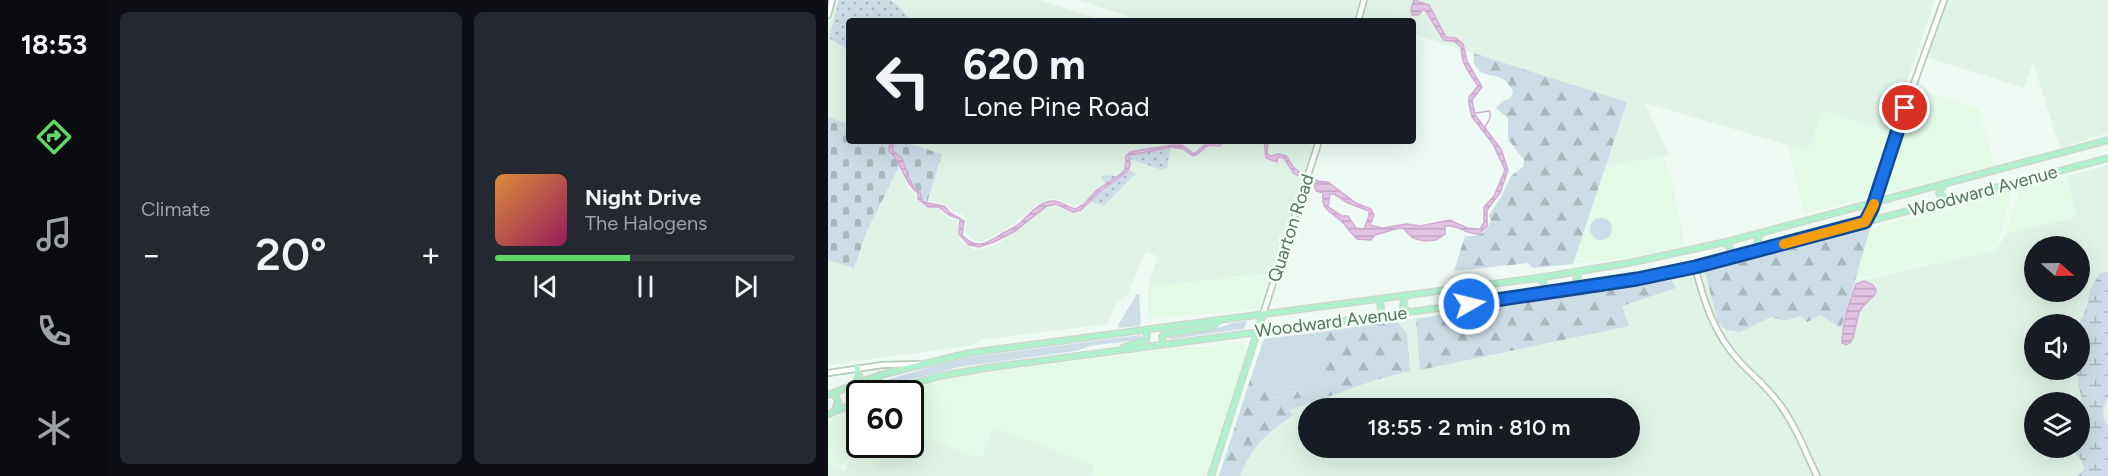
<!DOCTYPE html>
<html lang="en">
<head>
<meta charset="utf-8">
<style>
	:root { --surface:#171b24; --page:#242831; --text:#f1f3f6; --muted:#9ea1a6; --line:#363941; --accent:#60d866 }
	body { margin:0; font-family:Figtree,sans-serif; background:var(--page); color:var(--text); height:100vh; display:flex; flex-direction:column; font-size:22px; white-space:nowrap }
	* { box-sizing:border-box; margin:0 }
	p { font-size:20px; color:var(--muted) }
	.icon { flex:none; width:33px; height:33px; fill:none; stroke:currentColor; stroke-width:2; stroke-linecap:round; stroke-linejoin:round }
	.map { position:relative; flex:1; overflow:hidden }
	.panel { display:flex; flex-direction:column; gap:12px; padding:12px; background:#0d0f14; width:720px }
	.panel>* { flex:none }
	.hud { position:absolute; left:18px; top:18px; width:570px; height:126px; border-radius:6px; box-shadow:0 6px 24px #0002; background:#171b24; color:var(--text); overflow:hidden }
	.needle { width:39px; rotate:110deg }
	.controls { position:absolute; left:1196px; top:236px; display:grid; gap:12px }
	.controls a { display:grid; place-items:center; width:66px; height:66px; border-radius:50%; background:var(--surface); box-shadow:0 6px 24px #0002; font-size:30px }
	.speed { position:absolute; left:18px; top:380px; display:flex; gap:12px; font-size:30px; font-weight:700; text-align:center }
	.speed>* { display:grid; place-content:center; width:78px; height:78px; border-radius:50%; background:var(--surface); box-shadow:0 6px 24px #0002; line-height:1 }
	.speed .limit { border:3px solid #111; border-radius:9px; background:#fff; color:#111 }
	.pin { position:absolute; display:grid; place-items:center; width:51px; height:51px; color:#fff; margin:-26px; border:3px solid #fff; border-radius:50%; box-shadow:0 2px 6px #0007 }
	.me { position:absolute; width:66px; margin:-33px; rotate:82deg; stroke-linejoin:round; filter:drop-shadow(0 0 4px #0008) }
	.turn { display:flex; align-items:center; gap:21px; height:126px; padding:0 18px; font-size:27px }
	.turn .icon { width:78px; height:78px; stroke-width:2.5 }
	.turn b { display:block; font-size:42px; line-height:51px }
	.big { font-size:45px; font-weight:600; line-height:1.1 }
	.panel .tile { flex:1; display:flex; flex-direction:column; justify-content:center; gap:9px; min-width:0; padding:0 21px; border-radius:9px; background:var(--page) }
	.song { display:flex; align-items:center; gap:18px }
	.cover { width:72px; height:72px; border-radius:9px; background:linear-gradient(135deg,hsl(30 70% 55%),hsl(330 70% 35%)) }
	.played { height:6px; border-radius:3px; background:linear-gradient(90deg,var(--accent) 45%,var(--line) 45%) }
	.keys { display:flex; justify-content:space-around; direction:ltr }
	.heat { display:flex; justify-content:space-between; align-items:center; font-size:33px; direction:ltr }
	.panel .tiles { flex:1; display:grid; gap:12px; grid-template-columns:repeat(2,1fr) }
	.trip { position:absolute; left:470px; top:398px; width:342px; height:60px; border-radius:30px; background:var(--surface); box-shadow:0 6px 24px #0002; font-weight:600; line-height:60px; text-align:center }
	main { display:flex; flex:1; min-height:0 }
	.menu { display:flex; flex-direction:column; width:108px; justify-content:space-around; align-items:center; background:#090b0e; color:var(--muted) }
	.menu .icon { width:42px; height:42px }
	.menu .current { color:var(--accent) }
	.menu b { font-size:27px; color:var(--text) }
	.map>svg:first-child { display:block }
</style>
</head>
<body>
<main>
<nav class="menu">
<b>18:53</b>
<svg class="icon current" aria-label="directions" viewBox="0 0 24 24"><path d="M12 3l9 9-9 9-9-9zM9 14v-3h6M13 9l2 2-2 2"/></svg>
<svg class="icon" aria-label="music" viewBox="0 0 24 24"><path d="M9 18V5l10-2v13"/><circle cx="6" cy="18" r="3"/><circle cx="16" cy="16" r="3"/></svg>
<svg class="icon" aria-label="phone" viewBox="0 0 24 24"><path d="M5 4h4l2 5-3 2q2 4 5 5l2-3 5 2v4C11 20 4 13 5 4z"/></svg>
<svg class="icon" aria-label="climate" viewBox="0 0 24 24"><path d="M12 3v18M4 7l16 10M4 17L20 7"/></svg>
</nav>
<section class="panel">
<div class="tiles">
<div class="tile"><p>Climate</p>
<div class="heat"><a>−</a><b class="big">20°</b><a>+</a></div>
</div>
<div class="tile">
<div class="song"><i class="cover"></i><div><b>Night Drive</b><p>The Halogens</p></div></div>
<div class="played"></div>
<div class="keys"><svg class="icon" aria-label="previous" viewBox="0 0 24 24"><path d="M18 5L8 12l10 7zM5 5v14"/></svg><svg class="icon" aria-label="pause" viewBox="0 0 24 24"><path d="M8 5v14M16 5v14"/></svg><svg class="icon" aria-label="next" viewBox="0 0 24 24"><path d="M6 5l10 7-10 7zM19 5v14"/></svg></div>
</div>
</div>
</section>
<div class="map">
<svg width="1280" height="476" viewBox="0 0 1280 476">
	<defs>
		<pattern id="forest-firs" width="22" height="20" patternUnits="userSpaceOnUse" patternTransform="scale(1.5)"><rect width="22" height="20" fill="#ccdde8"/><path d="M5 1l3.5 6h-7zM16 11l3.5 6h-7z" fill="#a8b8bf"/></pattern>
		<pattern id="wetland-marsh" width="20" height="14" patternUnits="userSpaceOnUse" patternTransform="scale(1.5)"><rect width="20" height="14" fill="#ccdde8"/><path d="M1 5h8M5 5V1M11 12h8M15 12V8" fill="none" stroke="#a8b8bf"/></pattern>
		<pattern id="cemetery-stones" width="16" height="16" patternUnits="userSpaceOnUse" patternTransform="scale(1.5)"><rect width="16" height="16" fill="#ccdde8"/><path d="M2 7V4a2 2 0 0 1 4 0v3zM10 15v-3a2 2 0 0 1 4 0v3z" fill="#a8b8bf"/></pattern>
		<pattern id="park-dots" width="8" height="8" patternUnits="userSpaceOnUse" patternTransform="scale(1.5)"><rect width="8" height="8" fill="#ccdde8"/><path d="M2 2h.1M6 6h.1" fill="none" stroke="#a8b8bf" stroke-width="1.8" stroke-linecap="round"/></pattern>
		<pattern id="water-rules" width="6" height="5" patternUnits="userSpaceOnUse" patternTransform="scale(1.5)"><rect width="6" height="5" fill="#e3c3e4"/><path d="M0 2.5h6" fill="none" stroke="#baa3bc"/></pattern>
	</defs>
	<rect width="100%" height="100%" fill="#eefbf4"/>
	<!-- residential -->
	<g fill="#dff4e7" fill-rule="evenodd">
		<polygon points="0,0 213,0 277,21 21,21 21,124 0,117"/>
		<polygon points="250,0 531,0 525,21 315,21"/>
		<polygon points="540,0 1107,0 1062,131 994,112 980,151 817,103 841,155 777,167 799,102 585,34 585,21 545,21 534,17"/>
		<polygon points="1118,0 1280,0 1280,133 1232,148 1205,63 1196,88 1098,57"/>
		<polygon points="73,141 487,141 443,273 320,287 329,256 318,252 299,295 289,301 280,324 153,340 146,345 0,365 0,260 26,267 39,231 72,166 79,185 87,194 87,198 99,208 111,208 122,219 130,220 132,240 146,250 161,247 173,242 180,234 187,231 219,206 228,204 241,211 257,207 262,202 258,200 252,205 245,206 231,199 223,199 207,206 183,226 155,242 145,240 136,231 138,224 135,215 126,212 117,204 100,201 114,154"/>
		<path d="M1280 165V476H393L436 339 569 321 877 272 1042 229 1025 282 1168 250 1178 234 1247 217 1239 176ZM1206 246H1251V291H1206ZM1206 324H1251V369H1206ZM1206 402H1251V447H1206ZM480 408H801V447H480Z"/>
		<polygon points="165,427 267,465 263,476 0,476 0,466 17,471 21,462 47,471 57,445 84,454 90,436 154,458"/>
	</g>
	<!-- commercial -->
	<g fill="#e3fae6">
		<polygon points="1089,88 1151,109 1166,166 1069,191 1061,192 1057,189 1069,146"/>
		<polygon points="994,111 1062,131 1042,194 1038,198 976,214 960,146 980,151"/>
		<polygon points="834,156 842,174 857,246 799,258 745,264 777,167"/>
		<polygon points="1239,176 1248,216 1178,234 1192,187"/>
		<polygon points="1180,190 1183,193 1168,250 1026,280 1042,229"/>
		<polygon points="443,273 432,304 427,310 320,318 320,287"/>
		<polygon points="411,342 418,345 418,352 379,476 263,476 267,465 165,427 154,458 91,436 84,454 57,445 47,471 17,460 13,470 0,466 0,419 31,406 32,444 82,444 82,393 68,393 71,392 119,379 186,369 355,347 375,347"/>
	</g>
	<!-- grass -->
	<g fill="#ccdde8">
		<circle cx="773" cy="229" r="11"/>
		<polygon points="309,294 311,294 313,323 311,326 291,328 290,325"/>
		<polygon points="419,321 416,329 343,339 340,338 343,334 393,327 404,323"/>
		<polygon points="489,332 479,343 486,346 493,357 487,368 495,362 494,399 461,410 454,402 478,396 468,391 443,393 432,380 423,377 436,339"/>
		<path d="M313 335V339L308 340 262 346 248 351 131 367 57 386H52L54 381C84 373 113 363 143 357Z"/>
	</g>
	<!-- forest -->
	<g fill="url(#forest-firs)">
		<path d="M645 53 799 102 745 264 705 268 700 263 626 271 637 236C652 237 656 234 663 221L661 215 673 197 683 176 695 167 696 160 680 139V118L668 108 674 101 683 98 685 91C674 72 669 79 652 72L646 64Z"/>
		<polygon points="1042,229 1013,328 992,315 979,322 972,316 956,321 943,317 912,332 898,330 890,322 877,272"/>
		<polygon points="844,280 848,288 794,306 801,326 592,370 588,319"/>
		<polygon points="569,321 579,334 582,371 544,381 494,399 495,363 486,368 486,361 493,357 486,346 479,343 489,332"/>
		<path d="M423 377 432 380 443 393 468 391 479 396 454 402 465 415C439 433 424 446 412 476H391Z"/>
	</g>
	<!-- wetland -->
	<path fill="url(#wetland-marsh)" d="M1280 271V397C1276 407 1272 416 1280 425V476H1249L1256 469 1254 461 1248 454C1250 445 1255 440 1256 431L1251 425 1253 395 1250 385 1251 379 1245 369H1251V325L1259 306 1262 290 1271 274Z"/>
	<!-- cemetery -->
	<polygon fill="url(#cemetery-stones)" points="0,117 21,124 21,141 73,141 114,154 99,203 95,202 92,193 86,188 80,176 78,166 74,161 39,231 26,268 0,260"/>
	<!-- park -->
	<g fill="url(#park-dots)">
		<polygon points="11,0 63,0 74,10 82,21 21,21 21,51 1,38"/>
		<polygon points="322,147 338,149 343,147 339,168 334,170 302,159 305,151"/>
		<path d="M301 171 308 173 276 206 262 201 278 184 273 178 274 176C285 173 292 182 301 171Z"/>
	</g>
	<!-- water -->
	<g fill="url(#water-rules)" stroke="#d4aad5" stroke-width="1.5" fill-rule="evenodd">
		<path d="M586 0 601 5 618 37 628 38 635 44 639 61 654 87 644 100 647 115 673 149 680 170 672 193 659 210V226L651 234C635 234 630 224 617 226V234L608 240 596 241 585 238 576 229 571 228 547 235 543 240 529 239C523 234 519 226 512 220 502 211 493 210 495 193L488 191 485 181 466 174 456 158 450 157 449 162 438 158 436 141H440L439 153 442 156 451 154 458 156 466 168 473 173 490 181 500 182 528 203 543 209 546 215 542 225 554 228 579 224 592 226 622 220 639 228 652 229 656 222V207L666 196 677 170 665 144 644 117 641 104V97L650 86C640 71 634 65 633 47L626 41C623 41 619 41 616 40 613 38 601 14 596 9L590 15H584L583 9ZM502 194H506L520 203 541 211V216L536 229 528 228 520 216H514L500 207Z"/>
		<path d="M62 141H66L64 150 75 160 81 178 86 188 92 193 95 202 116 206 122 213 136 221 134 235C149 251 159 243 175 233 180 230 186 228 191 224 200 216 211 201 225 201 233 201 239 207 247 209L255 205 269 190 294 173 297 169 298 156 302 152 345 145H354L366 154 380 142 398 141 391 146C373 143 380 150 365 156L355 149 343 147 303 155 301 156 302 165 300 171 271 192 253 210 245 212 228 204 219 206 187 231 166 242 151 247 141 245 131 234 132 219 121 215 111 207H100L90 199V193C76 184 75 163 61 151Z"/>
		<path d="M1036 281 1045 285 1048 290 1047 294 1035 306 1031 312 1025 338 1022 343 1018 345 1014 343C1014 323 1021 303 1028 284Z"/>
	</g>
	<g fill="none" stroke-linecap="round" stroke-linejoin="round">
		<!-- stream -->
		<polyline stroke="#d4aad5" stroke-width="1.5" points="648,113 662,111 662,118 656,129"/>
		<!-- tertiary casing -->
		<g stroke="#b3cdba" stroke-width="8">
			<g id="tertiary">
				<polyline points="0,15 4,0"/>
				<polyline points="530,21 536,0"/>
				<polyline points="1046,202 1066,139 1116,0"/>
				<path d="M867 267C876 302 886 334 912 362 924 375 939 387 950 402 967 424 977 451 989 476"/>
				<polyline points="435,314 491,141"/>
				<polyline points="0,373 54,365 91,364"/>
			</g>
		</g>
		<!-- primary casing -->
		<g stroke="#ced8d0" stroke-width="8">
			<g id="primary">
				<polyline points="1116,185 1111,192 1112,195 1119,200"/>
				<polyline points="1037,222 1046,202"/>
				<polyline points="932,233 929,243 934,249"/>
				<polyline points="898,242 903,251 900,258"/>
				<polyline points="751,272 748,281 753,289"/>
				<polyline points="710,278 715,282 716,287 710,295"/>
				<polyline points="580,295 576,299 575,306 580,312"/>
				<polyline points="550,316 553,311 552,299"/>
				<polyline points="336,344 334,337 336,334 383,327 390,321"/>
				<polyline points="296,347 318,340 319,335 317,330"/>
				<polyline points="52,375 48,385 53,393"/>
				<polyline points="29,383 31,375 29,368"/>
				<polyline points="5,393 10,401 7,410"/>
				<polyline points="52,393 112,376 158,368 740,291 867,267 1280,158"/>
				<polyline points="0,395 52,375 141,353 710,278 801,263 898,242 1280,140"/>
				<polyline points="0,414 32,401"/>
				<polyline points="383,476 435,314"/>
			</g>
		</g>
		<!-- tertiary -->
		<use href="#tertiary" stroke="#fff" stroke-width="4.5"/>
		<!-- primary -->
		<use href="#primary" stroke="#adf2cd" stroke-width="5"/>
	</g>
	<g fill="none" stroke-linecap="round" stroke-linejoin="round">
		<!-- route casing -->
		<g stroke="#114b97" stroke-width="15">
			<polyline id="route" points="641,304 809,279 867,267 1037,222 1044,209 1077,108"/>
		</g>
		<!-- route -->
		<use href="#route" stroke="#1a73e8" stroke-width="10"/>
		<!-- slow -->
		<polyline stroke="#f59e0b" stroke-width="10" points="956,244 1037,222 1046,204"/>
	</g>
	<g text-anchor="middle" stroke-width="5" stroke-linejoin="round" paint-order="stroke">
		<!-- street labels -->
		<g font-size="18" fill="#517558" stroke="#f4fef8">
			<text transform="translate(1155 191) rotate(-15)" y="6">Woodward Avenue</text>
			<text transform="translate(463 228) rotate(-72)" y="6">Quarton Road</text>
			<text transform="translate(503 322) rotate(-7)" y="6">Woodward Avenue</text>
		</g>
	</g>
</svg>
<div class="controls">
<a><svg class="needle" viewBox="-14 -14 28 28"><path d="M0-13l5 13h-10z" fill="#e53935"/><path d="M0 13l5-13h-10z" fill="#9ea1a6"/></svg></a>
<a><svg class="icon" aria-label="sound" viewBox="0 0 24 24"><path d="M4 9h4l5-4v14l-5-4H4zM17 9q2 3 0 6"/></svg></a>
<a><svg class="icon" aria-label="layers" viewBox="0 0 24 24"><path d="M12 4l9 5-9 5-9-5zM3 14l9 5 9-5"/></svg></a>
</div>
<div class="speed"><div class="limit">60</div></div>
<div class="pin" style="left:1077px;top:108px;background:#d93025"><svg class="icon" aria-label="arrive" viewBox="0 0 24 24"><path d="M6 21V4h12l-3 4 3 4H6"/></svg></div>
<svg class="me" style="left:641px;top:304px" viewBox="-20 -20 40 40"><circle r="17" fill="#1a73e8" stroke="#fff" stroke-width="3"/><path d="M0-11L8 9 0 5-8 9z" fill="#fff"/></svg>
<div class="trip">18:55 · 2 min · 810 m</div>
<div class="hud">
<div class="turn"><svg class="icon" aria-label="left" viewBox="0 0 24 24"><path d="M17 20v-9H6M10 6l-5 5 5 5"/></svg><div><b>620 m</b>Lone Pine Road</div></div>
</div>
</div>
</main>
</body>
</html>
